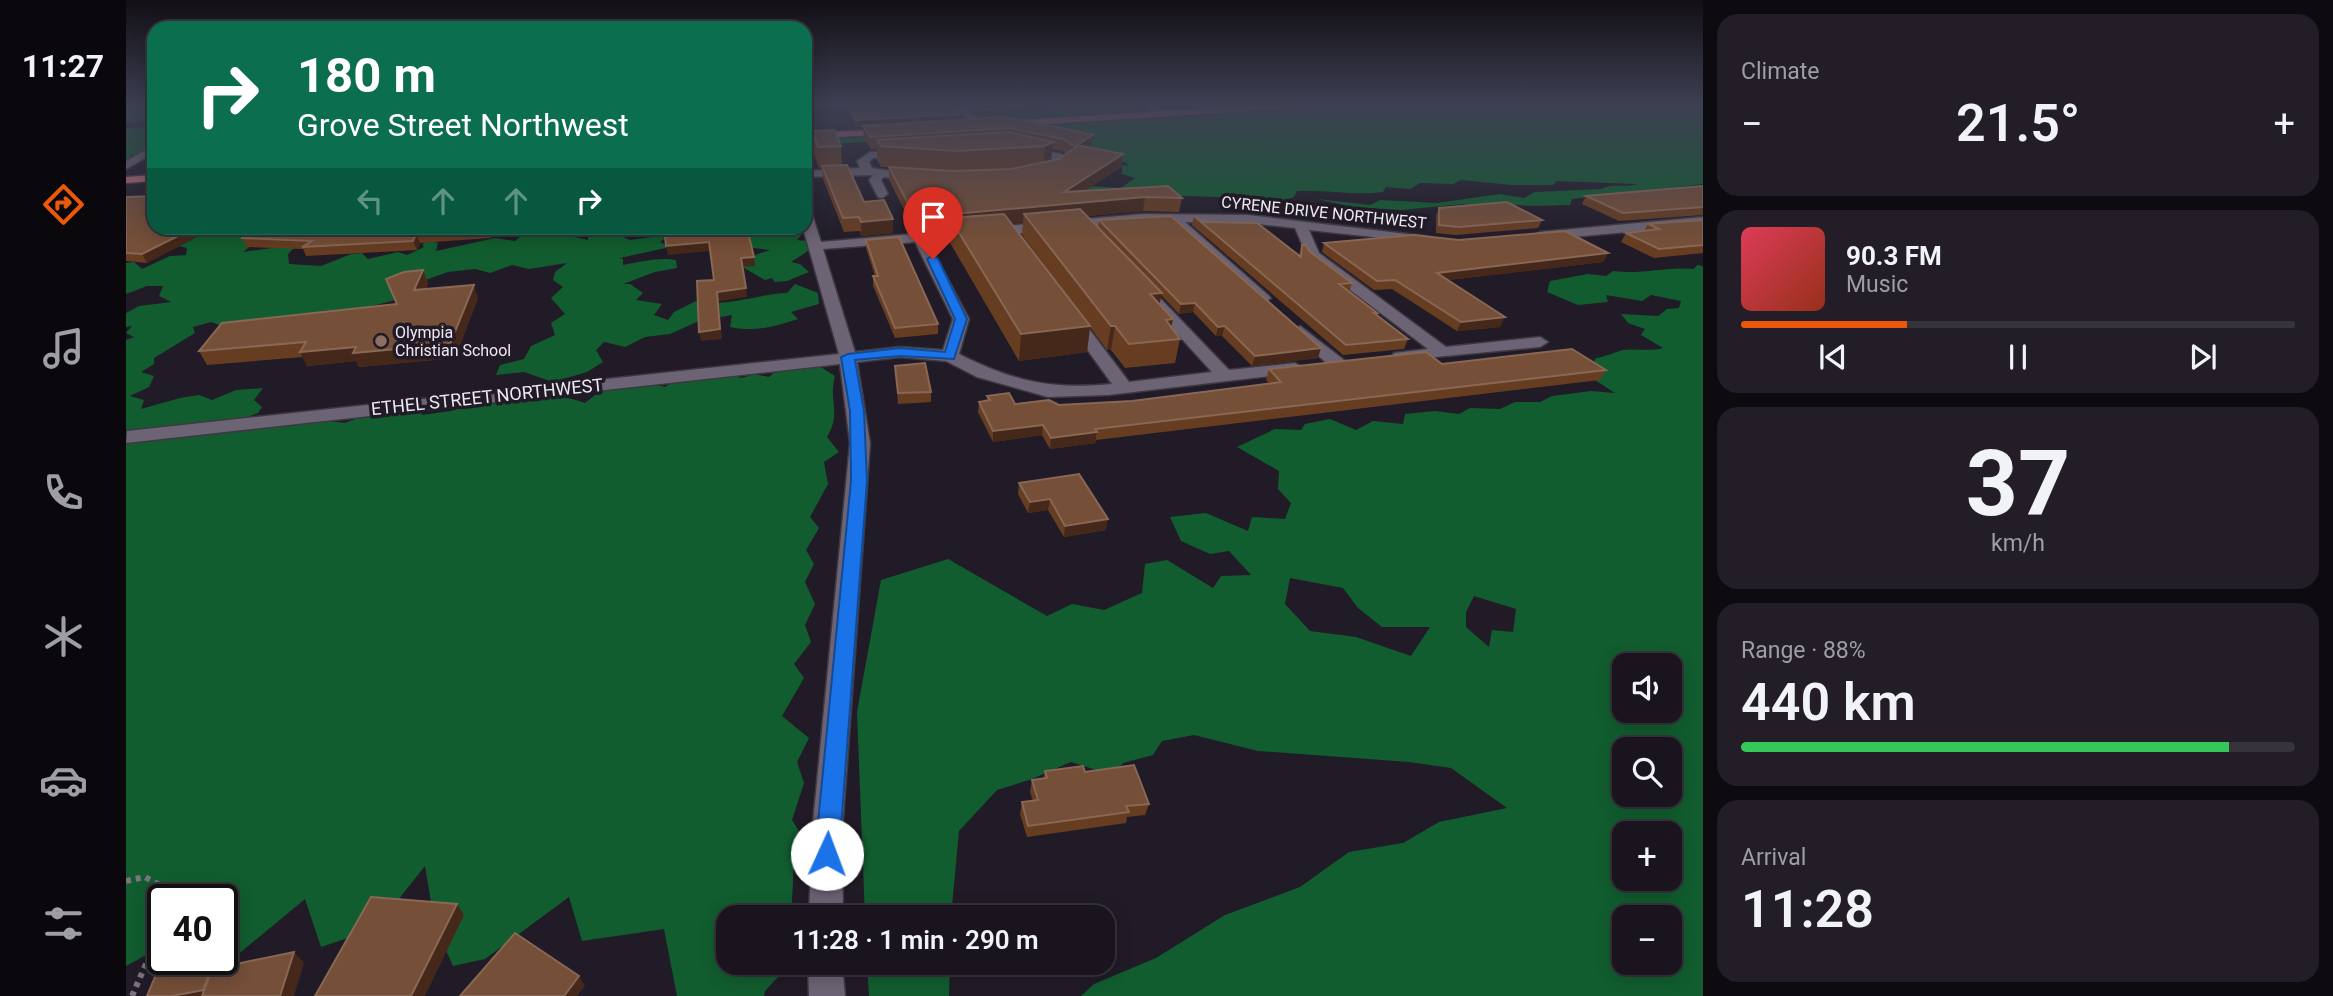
<!DOCTYPE html>
<html lang="en">
<head>
<meta charset="utf-8">
<style>
	:root { --surface:#19141d; --page:#221d26; --text:#f1f3f6; --muted:#9f9ea4; --line:#37333b; --accent:#ea580c }
	body { margin:0; font-family:Roboto,sans-serif; background:var(--page); color:var(--text); height:100vh; display:flex; flex-direction:column; font-size:26px; white-space:nowrap }
	* { box-sizing:border-box; margin:0 }
	p { font-size:23px; color:var(--muted) }
	.icon { flex:none; width:38px; height:38px; fill:none; stroke:currentColor; stroke-width:2; stroke-linecap:round; stroke-linejoin:round }
	.map { position:relative; flex:1; overflow:hidden }
	.drawer { display:flex; flex-direction:column; gap:14px; padding:14px; background:#0e0b10; width:630px }
	.drawer>* { flex:none }
	.top-card { position:absolute; left:21px; top:21px; width:665px; height:214px; border-radius:21px; box-shadow:0 4px 18px #0003,0 0 0 2px var(--line); background:#0b6e4f; color:#fff; overflow:hidden }
	.tools { position:absolute; left:1486px; top:653px; display:grid; gap:14px }
	.tools a { display:grid; place-items:center; width:70px; height:70px; border-radius:14px; background:var(--surface); box-shadow:0 4px 18px #0003,0 0 0 2px var(--line); font-size:35px }
	.speed { position:absolute; left:21px; top:884px; display:flex; gap:14px; font-size:35px; font-weight:700; text-align:center }
	.speed>* { display:grid; place-content:center; width:91px; height:91px; border-radius:50%; background:var(--surface); box-shadow:0 4px 18px #0003,0 0 0 2px var(--line); line-height:1 }
	.speed .limit { border:4px solid #111; border-radius:10px; background:#fff; color:#111 }
	.pin { position:absolute; display:grid; place-items:center; width:60px; height:60px; color:#fff; margin:-72px -30px; border-radius:50% 50% 50% 0; rotate:-45deg; box-shadow:0 0 7px #0007 }
	.pin .icon { rotate:45deg }
	.me { position:absolute; width:77px; margin:-38px; rotate:2deg; stroke-linejoin:round; filter:drop-shadow(0 0 5px #0008) }
	.turn { display:flex; align-items:center; gap:24px; height:147px; padding:0 35px; font-size:32px }
	.turn .icon { width:91px; height:91px; stroke-width:2.5 }
	.turn b { display:block; font-size:49px; line-height:60px }
	.lanes { display:flex; align-items:center; height:66px; padding:0 35px; background:#0003; justify-content:center; gap:35px; direction:ltr }
	.lanes .off { opacity:.35 }
	.big { font-size:52px; font-weight:600; line-height:1.1 }
	.drawer .widget { flex:1; display:flex; flex-direction:column; justify-content:center; gap:10px; min-width:0; padding:0 24px; border-radius:21px; background:var(--page) }
	.drawer .dial { align-items:center; gap:0 }
	.dial b { font-size:91px; line-height:1 }
	.song { display:flex; align-items:center; gap:21px }
	.cover { width:84px; height:84px; border-radius:10px; background:linear-gradient(135deg,hsl(350 70% 55%),hsl(10 70% 35%)) }
	.played { height:7px; border-radius:4px; background:linear-gradient(90deg,var(--accent) 30%,var(--line) 30%) }
	.keys { display:flex; justify-content:space-around; direction:ltr }
	.heat { display:flex; justify-content:space-between; align-items:center; font-size:38px; direction:ltr }
	.charge { height:10px; border-radius:5px; background:linear-gradient(90deg,#34c759 88%,var(--line) 0) }
	.trip { position:absolute; left:590px; top:905px; width:399px; height:70px; border-radius:21px; background:var(--surface); box-shadow:0 4px 18px #0003,0 0 0 2px var(--line); font-weight:600; line-height:70px; text-align:center }
	main { display:flex; flex:1; min-height:0 }
	.menu { display:flex; flex-direction:column; width:126px; justify-content:space-around; align-items:center; background:#0a080c; color:var(--muted) }
	.menu .icon { width:49px; height:49px }
	.menu .selected { color:var(--accent) }
	.menu b { font-size:32px; color:var(--text) }
	.map>svg:first-child { display:block }
</style>
</head>
<body>
<main>
<nav class="menu">
<b>11:27</b>
<svg class="icon selected" aria-label="directions" viewBox="0 0 24 24"><path d="M12 3l9 9-9 9-9-9zM9 14v-3h6M13 9l2 2-2 2"/></svg>
<svg class="icon" aria-label="music" viewBox="0 0 24 24"><path d="M9 18V5l10-2v13"/><circle cx="6" cy="18" r="3"/><circle cx="16" cy="16" r="3"/></svg>
<svg class="icon" aria-label="phone" viewBox="0 0 24 24"><path d="M5 4h4l2 5-3 2q2 4 5 5l2-3 5 2v4C11 20 4 13 5 4z"/></svg>
<svg class="icon" aria-label="climate" viewBox="0 0 24 24"><path d="M12 3v18M4 7l16 10M4 17L20 7"/></svg>
<svg class="icon" aria-label="car" viewBox="0 0 24 24"><path d="M5 17H2v-5l4-1 3-4h7l3 4 3 1v5h-3M9 17h6M6 11h13"/><circle cx="7" cy="17" r="2"/><circle cx="17" cy="17" r="2"/></svg>
<svg class="icon" aria-label="filters" viewBox="0 0 24 24"><path d="M4 7h16M4 17h16"/><circle cx="9" cy="7" r="2"/><circle cx="15" cy="17" r="2"/></svg>
</nav>
<div class="map">
<svg width="1577" height="996" viewBox="0 0 1577 996">
	<rect width="100%" height="100%" fill="#211b27"/>
	<!-- forest -->
	<g fill="#115d2f" fill-rule="evenodd">
		<polygon points="0,104 28,104 28,121 0,123"/>
		<path d="M945 104H1004L1005 106H1017V110L926 118 862 121 849 118C871 105 925 118 945 104Z"/>
		<path d="M1207 104H1577V184L1446 199 1444 205C1419 205 1397 208 1374 202L1364 208 1337 204 1276 210 1226 207 1191 199 1244 205 1254 200 1311 203 1374 194 1398 198 1409 192 1475 189C1485 183 1500 188 1511 184L1431 181 1427 185H1386L1335 180 1327 184 1294 183 1284 189 1260 187 1257 192C1227 196 1200 189 1171 191L1168 197 1156 201 1107 193 1096 197 1057 196 1024 203 1005 198 969 199 944 185 995 188 1009 178 996 174V165L1003 166 999 162 973 158 983 150 967 149 959 139H970L965 134 951 131 704 144 713 138H729L727 135 973 119H1034Z"/>
		<polygon points="28,127 28,145 16,154 5,155 5,162 0,164 0,128"/>
		<path d="M96 228H171L126 245 117 252 172 244 162 254 163 264 195 266 225 254 236 253 242 259 272 252 281 255 298 247 296 244 303 241 312 243 310 251 369 238 389 241 396 235 416 230 462 240V235C480 227 490 234 504 240L534 236 539 238 534 242 544 247 494 258 497 259V265C515 262 533 257 550 260L551 268 529 272 497 284H504L517 293 510 300 536 304 528 315 542 320 548 312 570 301C600 308 630 294 661 293L669 284 692 293 693 304 665 312 672 319C648 327 628 332 604 327L606 315 573 321 544 334 519 337 499 347 478 342 470 350 477 362 461 372 427 382 398 372 370 375 374 365 398 359 405 346 429 335 425 323 439 314 425 298 437 287 427 280 429 272 441 263 403 269 386 265 364 273 349 269 322 272 266 292 269 300 239 308 101 328 85 322 67 327 69 333 28 358V364L15 372 28 376 23 387 4 396 18 400 15 409 54 398 73 395 86 400 110 390 137 388 128 400 136 407 132 413 107 423 172 424 188 419 219 423 242 414 294 407 296 415 325 411 346 404 367 403 385 389 407 386C422 398 441 396 459 403 482 384 480 390 506 387 519 386 526 383 539 387L552 379 585 371 616 378 628 374 643 377 659 363 690 364 709 376C702 403 716 411 701 437L713 452 698 462 702 484 684 517 693 528 680 550 688 564 679 582 689 604 679 625 685 642 668 664 678 678 656 716 683 738 671 762 678 783 666 820 675 834 668 863 665 917H602V962L665 963 639 991 638 996H551L538 929 456 941 443 897 359 959 327 966 309 926 299 866 249 929 195 947 179 899 104 961 96 959V900H37V946L0 966V340L8 337 0 333 6 326 0 327V313L13 306 45 302 33 296 37 286H21L0 294V263L8 262 16 269 44 256 60 255 61 248 45 244C62 234 80 239 96 228Z"/>
		<polygon points="605,228 671,228 677,233 671,240 681,241 682,251 665,262 674,264 683,272 661,281 649,282 646,278 639,280 613,265 629,258 629,255 644,250 621,247"/>
		<path d="M1571 265 1577 266V996H955L968 984 1030 958 1099 915 1174 887 1223 852 1277 843 1313 822 1381 808 1325 768 1283 762 1132 751 1068 735 1036 741 1027 755 997 763 986 775 945 762 906 779 871 790 833 831 825 917H739L731 712 755 580 822 559 921 616 946 604 978 610 1016 593 1019 564 1041 560 1087 588 1095 576 1125 575 1103 551 1084 554 1055 541 1044 517 1080 513 1122 531 1126 517 1159 519 1165 503 1152 489 1153 471 1111 447 1149 429 1175 430 1179 424 1204 419 1230 430 1247 421 1277 424 1279 414 1309 411 1333 414 1344 408 1374 409 1389 402H1414L1426 396 1465 391 1489 393 1461 375 1470 358C1480 357 1488 352 1497 350 1511 348 1523 352 1537 348L1515 335 1519 329 1502 323 1495 314 1532 316 1541 309 1553 308 1555 301 1525 295 1516 301 1480 295 1482 302 1452 305 1421 292 1424 281 1462 274 1480 276 1487 271C1516 275 1539 266 1568 269ZM1164 578 1217 588 1232 608 1256 627H1304L1285 656 1230 637 1184 631 1159 604ZM1348 596 1390 609 1387 632 1366 630 1363 647 1340 627V612ZM1498 665H1544V710H1498ZM1498 749H1544V794H1498ZM1498 833H1544V878H1498ZM1498 917H1544V962H1498Z"/>
		<polygon points="741,963 824,963 823,996 743,996"/>
	</g>
	<g fill="none" stroke-linecap="round" stroke-linejoin="round">
		<!-- minor casing -->
		<g stroke="#3d3842" stroke-width="3">
			<g id="minor">
				<polygon points="827,104 836,104 856,123 856,127 848,127"/>
				<polygon points="1020,104 1029,104 1040,113 1032,115"/>
				<path d="M882 143 935 154 946 161C917 188 797 183 758 177L755 180 762 194 756 198 752 197 743 180 747 175 679 177V171L734 168 731 161 744 152ZM882 149 932 161 918 169C858 173 805 178 746 168L743 162 747 158Z"/>
				<polygon points="28,145 28,153 0,169 0,161"/>
				<path d="M679 207 685 211 695 242 1017 214 1122 215 1298 236 1303 237V243L1183 230 1193 253 1320 347 1414 337 1422 342 1414 347 1268 361 1266 357 1268 353 1302 349 1182 258 1169 228 1122 223 1059 222 1142 295 1145 298 1137 303 1132 301 1044 222 801 240 843 319 833 354C886 381 926 390 986 384L937 316 945 311 951 313 1003 382 1086 372 1024 304V298H1034L1103 370 1169 363 1178 368 1169 373 982 395 922 397 851 377 820 361 774 357 731 362 744 443 716 833 717 917H683L686 833 724 443 714 364 0 443 1 431 713 354 677 228ZM789 242 827 319 817 350 774 347 729 352 697 249Z"/>
				<polygon points="1577,217 1577,225 1414,240 1407,236 1414,232"/>
				<polygon points="1174,326 1218,360 1221,364 1218,368 1206,368 1168,334 1166,331"/>
				<polygon points="682,962 716,962 719,996 683,996"/>
			</g>
		</g>
		<!-- major casing -->
		<g stroke="#3d3842" stroke-width="3">
			<g id="major">
				<polygon points="1144,104 1186,104 1181,107 877,127 872,124 877,121"/>
				<polygon points="768,129 769,131 764,134 679,139 679,133"/>
				<polygon points="28,175 28,181 0,183 0,177"/>
			</g>
		</g>
		<!-- path -->
		<g stroke="#7a747f" stroke-width="6" stroke-dasharray="5 5" stroke-linecap="butt">
			<polyline points="0,881 19,877 50,894 48,900"/>
			<polyline points="6,996 37,925"/>
		</g>
		<!-- minor -->
		<use href="#minor" fill="#6c6474" fill-rule="evenodd"/>
		<!-- major -->
		<use href="#major" fill="#c06b78" fill-rule="evenodd"/>
	</g>
	<!-- wall -->
	<g fill="#673d22" fill-rule="evenodd">
		<path d="M717 104H829L836 118 835 120 878 117 965 148 997 154 995 167 959 191 1056 198 1053 212 1017 211 961 216 972 227 973 220 1192 358 1126 366 1096 336H1090L1067 312 1053 314 1035 295 1033 305 1047 319 1045 327 1054 339 1049 363 999 368 985 350H981L964 327 961 352 893 361 823 241 824 228 815 229 812 223 786 225 763 180V167H755L751 160V149H745L738 138 737 127H731ZM926 149 936 151 940 154 933 159 925 161ZM890 168 885 169 846 170ZM897 222 896 235 938 291 885 223Z"/>
		<polygon points="839,104 988,104 944,104 939,108 853,117"/>
		<polygon points="686,131 715,146 716,166 738,202 767,219 767,233 735,236 734,231 718,232 697,179 696,167 693,168 687,151"/>
		<polygon points="1577,186 1577,215 1493,221 1456,204 1460,196"/>
		<polygon points="0,197 21,263 0,261"/>
		<polygon points="1313,208 1416,220 1412,228 1329,235 1310,233 1310,216"/>
		<polygon points="1068,216 1077,222 1173,255 1176,245 1226,283 1223,292 1251,313 1250,315 1282,339 1278,349 1217,355 1066,225"/>
		<polygon points="1577,220 1577,253 1528,258 1495,242 1500,233 1518,231 1522,224"/>
		<polygon points="120,228 369,228 365,238 294,243 291,250 180,256 177,249 120,247 116,238"/>
		<polygon points="740,240 812,324 812,334 769,338 747,286 747,276 749,276 740,248"/>
		<polygon points="1333,240 1482,253 1477,262 1322,280 1374,327 1331,331 1266,289 1248,290 1196,252 1198,243"/>
		<polygon points="297,270 302,283 300,289 352,298 329,358 233,367 230,361 181,366 177,357 81,365 73,351 270,304"/>
		<polygon points="1316,364 1480,370 1474,380 970,440 969,443 924,449 916,435 867,442 852,412 853,402 861,401 861,396 889,404 933,405 1006,401 1143,383 1140,380 1143,369"/>
		<polygon points="769,366 805,392 805,402 772,404"/>
		<polygon points="893,483 980,530 938,537 922,510 902,513 892,494"/>
		<polygon points="919,771 959,772 1023,804 1019,815 1001,817 1000,823 901,837 894,814 896,802 907,801 904,792 906,780 917,779"/>
	</g>
	<!-- shaded-wall -->
	<g fill="#45281a">
		<polygon points="919,104 945,104 939,108 853,117 853,110"/>
		<polygon points="837,111 836,118 835,118 835,121 731,127 731,120"/>
		<polygon points="967,135 965,148 951,145"/>
		<polygon points="927,142 925,162 917,166 919,146"/>
		<polygon points="997,154 995,167 939,204 1019,197 1017,211 903,221 898,214 897,222 830,228 824,218 824,228 815,229 816,215 938,192"/>
		<polygon points="767,219 767,233 735,236 735,222"/>
		<polygon points="68,228 89,228 21,263 16,254"/>
		<polygon points="363,228 369,228 365,238 362,229"/>
		<polygon points="441,228 502,228 443,234"/>
		<polygon points="508,228 538,228 509,230"/>
		<polygon points="290,234 294,243 291,250 287,241"/>
		<polygon points="583,242 584,251 542,255 540,246"/>
		<polygon points="1482,253 1477,262 1307,282 1311,273"/>
		<polygon points="628,257 629,266 617,267 615,258"/>
		<polygon points="297,270 302,283 293,303 288,290"/>
		<polygon points="348,285 352,298 329,358 233,367 230,361 181,366 174,352 230,347"/>
		<polygon points="620,288 621,297 593,301 596,339 575,341 573,332 591,292"/>
		<polygon points="1036,293 1031,316 1024,294"/>
		<polygon points="1069,303 1067,312 1053,314 1055,304"/>
		<polygon points="1379,317 1374,327 1331,331 1335,322"/>
		<polygon points="1047,319 1042,340 1040,320"/>
		<polygon points="964,326 961,352 893,361 895,334"/>
		<polygon points="985,326 989,326 985,350 981,350"/>
		<polygon points="1099,326 1096,336 1090,336 1092,327"/>
		<polygon points="1195,348 1192,358 1126,366 1129,356"/>
		<polygon points="917,425 916,435 867,442 867,431"/>
		<polygon points="971,432 969,443 924,449 925,438"/>
		<polygon points="924,499 922,510 902,513 904,502"/>
		<polygon points="982,519 980,530 938,537 939,526"/>
		<polygon points="331,904 338,915 299,996 285,996"/>
		<polygon points="96,946 106,955 91,996 46,996 89,959 96,959"/>
		<polygon points="168,952 178,963 168,996 154,996"/>
		<polygon points="453,976 459,986 451,996 438,996"/>
	</g>
	<!-- building -->
	<g fill="#754f38" stroke="#886755" stroke-width="2">
		<polygon points="721,104 829,104 837,111 828,112 835,114 731,120"/>
		<polygon points="847,104 919,104 853,110"/>
		<polygon points="878,117 955,132 967,135 951,145 997,154 938,192 1042,186 1056,198 1019,197 816,215 812,209 786,211 763,167 827,171 885,169 933,159 950,147 937,139 883,128 744,137 737,126"/>
		<polygon points="708,130 715,146 692,147 686,131"/>
		<polygon points="883,132 927,142 919,146 832,151 755,146 751,140"/>
		<polygon points="721,165 738,202 758,200 767,219 735,222 733,217 717,218 696,166"/>
		<polygon points="1577,186 1577,207 1497,213 1460,196"/>
		<polygon points="28,196 28,228 68,228 16,254 0,253 0,197"/>
		<polygon points="1381,202 1416,220 1333,227 1313,225 1313,208"/>
		<polygon points="954,209 1036,293 1024,294 1047,319 1040,320 1054,339 1003,344 989,326 985,326 898,214"/>
		<polygon points="878,214 964,326 895,334 824,218"/>
		<polygon points="1045,216 1195,348 1129,356 1099,326 1092,327 1069,303 1055,304 973,220"/>
		<polygon points="1068,216 1077,222 1131,223 1175,257 1176,245 1180,245 1183,251 1226,283 1213,284 1251,313 1248,313 1282,339 1220,345"/>
		<polygon points="1577,220 1577,245 1533,249 1500,233 1533,229 1522,224"/>
		<polygon points="120,228 363,228 362,229 290,234 287,241 176,247 186,241 116,238"/>
		<polygon points="538,228 621,228 628,257 615,258 620,288 591,292 594,329 573,332 571,281 588,280 583,242 540,246"/>
		<polygon points="1439,231 1482,253 1311,273 1379,317 1335,322 1269,280 1251,281 1198,243 1288,235 1333,240"/>
		<polygon points="773,237 812,324 769,328 747,276 752,276 740,240"/>
		<polygon points="297,270 288,290 348,285 324,344 227,353 230,347 174,352 180,342 73,351 96,323 271,304 260,279 278,272"/>
		<polygon points="1446,349 1480,370 969,429 971,432 925,438 917,425 867,431 853,402 864,400 861,396 883,393 889,404 923,400 933,405 1006,401 1155,382 1143,369 1300,352 1316,364"/>
		<polygon points="799,363 805,392 772,393 769,366"/>
		<polygon points="953,474 982,519 939,526 924,499 904,502 893,483"/>
		<polygon points="1008,765 1023,804 1000,806 1003,812 902,826 896,802 912,800 906,780 921,778 919,771 957,766 959,772"/>
		<polygon points="245,897 331,904 285,996 189,996"/>
		<polygon points="389,933 453,976 438,996 334,996"/>
		<polygon points="168,952 154,996 76,996 86,969"/>
		<polygon points="37,958 37,959 89,959 77,990 46,996 21,996"/>
	</g>
	<!-- sky -->
	<linearGradient id="sky" x2="0" y2="1"><stop stop-color="#120f15"/><stop offset="0.43" stop-color="#3d3f52"/><stop offset="1" stop-color="#3d3f52" stop-opacity="0"/></linearGradient>
	<rect width="1577" height="243" fill="url(#sky)"/>
	<!-- route -->
	<polygon fill="#1a73e8" stroke="#114b97" stroke-width="2" points="807,255 812,259 841,319 828,359 774,356 729,360 738,411 741,481 713,854 709,862 701,865 693,862 689,854 725,481 724,411 715,357 722,354 774,348 819,352 829,319 801,259"/>
	<!-- markers -->
	<circle fill="#8d6e63" stroke="#211b27" stroke-width="2.5" cx="255" cy="341" r="7"/>
	<g text-anchor="middle" stroke-width="7" stroke-linejoin="round" paint-order="stroke">
		<!-- far-street labels -->
		<g font-size="16" fill="#ede8f1" stroke="#211b27">
			<text transform="translate(1198 212) rotate(6)" y="6">CYRENE DRIVE NORTHWEST</text>
		</g>
		<!-- far-poi labels -->
		<g font-size="16" fill="#ede8f1" stroke="#211b27" text-anchor="start">
			<text x="269" y="338">Olympia<tspan x="269" dy="18">Christian School</tspan></text>
		</g>
		<!-- street labels -->
		<g font-size="18" fill="#ede8f1" stroke="#211b27">
			<text transform="translate(361 397) rotate(-6)" y="6">ETHEL STREET NORTHWEST</text>
		</g>
	</g>
</svg>
<div class="tools">
<a><svg class="icon" aria-label="sound" viewBox="0 0 24 24"><path d="M4 9h4l5-4v14l-5-4H4zM17 9q2 3 0 6"/></svg></a>
<a><svg class="icon" aria-label="search" viewBox="0 0 24 24"><circle cx="10" cy="10" r="6"/><path d="M15 15l6 6"/></svg></a>
<a>+</a>
<a>−</a>
</div>
<div class="speed"><div class="limit">40</div></div>
<div class="pin" style="left:807px;top:259px;background:#d93025"><svg class="icon" aria-label="arrive" viewBox="0 0 24 24"><path d="M6 21V4h12l-3 4 3 4H6"/></svg></div>
<svg class="me" style="left:701px;top:854px" viewBox="-20 -20 40 40"><circle r="19" fill="#fff"/><path d="M0-13L10 11 0 6-10 11z" fill="#1a73e8"/></svg>
<div class="trip">11:28 · 1 min · 290 m</div>
<div class="top-card">
<div class="turn"><svg class="icon" aria-label="right" viewBox="0 0 24 24"><path d="M7 20v-9h11M14 6l5 5-5 5"/></svg><div><b>180 m</b>Grove Street Northwest</div></div>
<div class="lanes"><svg class="icon off" aria-label="left" viewBox="0 0 24 24"><path d="M17 20v-9H6M10 6l-5 5 5 5"/></svg><svg class="icon off" aria-label="ahead" viewBox="0 0 24 24"><path d="M12 20V5M6 11l6-6 6 6"/></svg><svg class="icon off" aria-label="ahead" viewBox="0 0 24 24"><path d="M12 20V5M6 11l6-6 6 6"/></svg><svg class="icon" aria-label="right" viewBox="0 0 24 24"><path d="M7 20v-9h11M14 6l5 5-5 5"/></svg></div>
</div>
</div>
<section class="drawer">
<div class="widget"><p>Climate</p>
<div class="heat"><a>−</a><b class="big">21.5°</b><a>+</a></div>
</div>
<div class="widget">
<div class="song"><i class="cover"></i><div><b>90.3 FM</b><p>Music</p></div></div>
<div class="played"></div>
<div class="keys"><svg class="icon" aria-label="previous" viewBox="0 0 24 24"><path d="M18 5L8 12l10 7zM5 5v14"/></svg><svg class="icon" aria-label="pause" viewBox="0 0 24 24"><path d="M8 5v14M16 5v14"/></svg><svg class="icon" aria-label="next" viewBox="0 0 24 24"><path d="M6 5l10 7-10 7zM19 5v14"/></svg></div>
</div>
<div class="widget dial"><b>37</b><p>km/h</p></div>
<div class="widget"><p>Range · 88%</p><b class="big">440 km</b><div class="charge"></div></div>
<div class="widget"><p>Arrival</p><b class="big">11:28</b></div>
</section>
</main>
</body>
</html>
